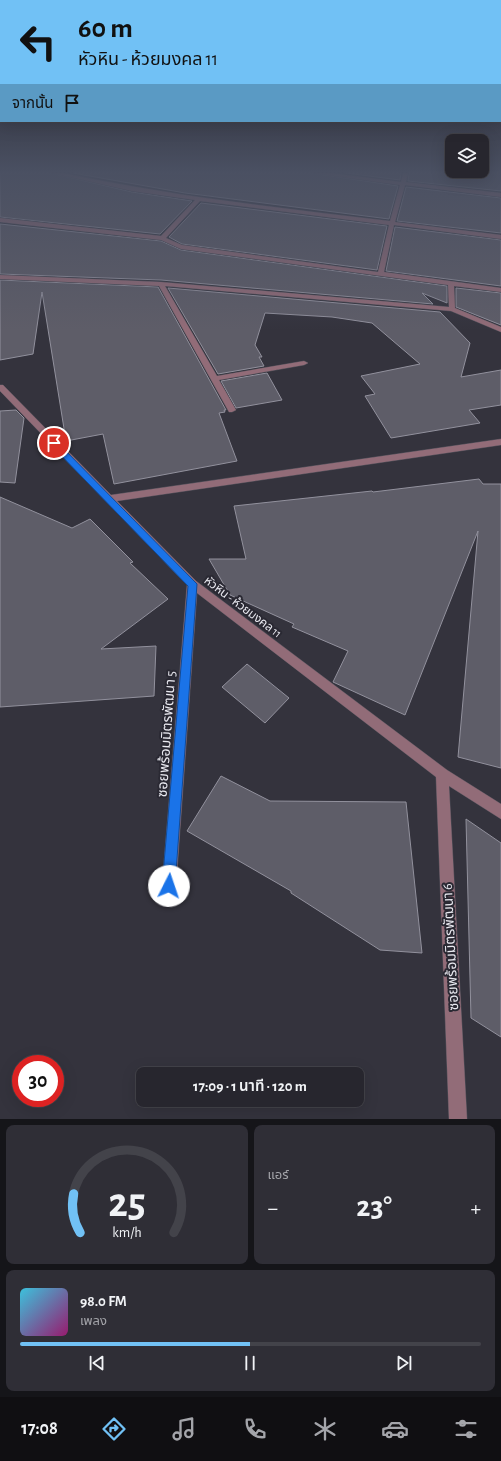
<!DOCTYPE html>
<html lang="th">
<head>
<meta charset="utf-8">
<style>
	:root { --surface:#27262e; --page:#2f2e36; --text:#f1f3f6; --muted:#a4a5aa; --line:#43434a; --accent:#71c1f5 }
	body { margin:0; font-family:"Alegreya Sans","Noto Sans Thai",sans-serif; background:var(--page); color:var(--text); height:100vh; display:flex; flex-direction:column; font-size:15px; white-space:nowrap }
	* { box-sizing:border-box; margin:0 }
	p { font-size:13px; color:var(--muted) }
	.icon { flex:none; width:22px; height:22px; fill:none; stroke:currentColor; stroke-width:2; stroke-linecap:round; stroke-linejoin:round }
	.map { position:relative; height:1119px; overflow:hidden }
	.panel { display:flex; flex-direction:column; gap:6px; padding:6px; background:#151519; flex:1 }
	.panel>* { flex:none }
	.top-card { position:absolute; left:0px; top:0px; width:501px; height:122px; box-shadow:0 4px 16px #0002,0 0 0 1px var(--line); background:#71c1f5; color:#111; overflow:hidden }
	.controls { position:absolute; left:445px; top:134px; display:grid; gap:8px }
	.controls a { display:grid; place-items:center; width:44px; height:44px; border-radius:8px; background:var(--surface); box-shadow:0 4px 16px #0002,0 0 0 1px var(--line); font-size:20px }
	.speed { position:absolute; left:12px; top:1055px; display:flex; gap:8px; font-size:20px; font-weight:700; text-align:center }
	.speed>* { display:grid; place-content:center; width:52px; height:52px; border-radius:50%; background:var(--surface); box-shadow:0 4px 16px #0002,0 0 0 1px var(--line); line-height:1 }
	.speed .limit { border:6px solid #d22; background:#fff; color:#111 }
	.pin { position:absolute; display:grid; place-items:center; width:34px; height:34px; color:#fff; margin:-17px; border:2px solid #fff; border-radius:50%; box-shadow:0 1px 4px #0007 }
	.me { position:absolute; width:44px; margin:-22px; rotate:4deg; stroke-linejoin:round; filter:drop-shadow(0 0 3px #0008) }
	.turn { display:flex; align-items:center; gap:14px; height:84px; padding:0 12px; font-size:18px }
	.turn .icon { width:52px; height:52px; stroke-width:2.5 }
	.turn b { display:block; font-size:28px; line-height:34px }
	.then { display:flex; align-items:center; height:38px; padding:0 12px; background:#0003; gap:8px; font-size:15px }
	.big { font-size:30px; font-weight:600; line-height:1.1 }
	.panel .widget { flex:1; display:flex; flex-direction:column; justify-content:center; gap:6px; min-width:0; padding:0 14px; border-radius:8px; background:var(--page) }
	.panel .dial { align-items:center; gap:0 }
	.dial svg { height:104px; overflow:visible; fill:none; stroke:var(--line); stroke-width:7; stroke-linecap:round; text-anchor:middle }
	.dial text { fill:var(--text); stroke:none }
	.song { display:flex; align-items:center; gap:12px }
	.cover { width:48px; height:48px; border-radius:6px; background:linear-gradient(135deg,hsl(190 70% 55%),hsl(320 70% 35%)) }
	.played { height:4px; border-radius:2px; background:linear-gradient(90deg,var(--accent) 50%,var(--line) 50%) }
	.keys { display:flex; justify-content:space-around; direction:ltr }
	.heat { display:flex; justify-content:space-between; align-items:center; font-size:22px; direction:ltr }
	.panel .tiles { flex:1; display:grid; gap:6px; grid-template-columns:1fr 1fr }
	.widget:last-child { grid-column:span 2 }
	.trip { position:absolute; left:136px; top:1067px; width:228px; height:40px; border-radius:8px; background:var(--surface); box-shadow:0 4px 16px #0002,0 0 0 1px var(--line); font-weight:600; line-height:40px; text-align:center }
	.tabs { display:flex; height:64px; justify-content:space-around; align-items:center; background:#100f12; color:var(--muted) }
	.tabs .icon { width:28px; height:28px }
	.tabs .current { color:var(--accent) }
	.tabs b { font-size:18px; color:var(--text) }
	.map>svg:first-child { display:block }
</style>
</head>
<body>
<div class="map">
<svg width="501" height="1119" viewBox="0 0 501 1119">
	<rect width="100%" height="100%" fill="#34333d"/>
	<!-- building -->
	<g fill="#5e5d68" stroke="#92919d">
		<polygon points="0,173 51,173 132,192 192,201 160,234 0,217"/>
		<polygon points="73,173 312,173 398,186 389,219 185,193"/>
		<polygon points="346,173 401,173 400,180"/>
		<polygon points="409,173 501,173 501,191 408,181"/>
		<polygon points="406,187 501,198 501,233 397,221"/>
		<polygon points="201,203 387,226 377,270 182,244 169,237"/>
		<polygon points="0,224 161,241 181,250 447,286 447,303 422,293 433,304 161,280 0,274"/>
		<polygon points="395,227 501,240 501,286 386,271"/>
		<polygon points="0,280 158,287 226,410 224,410 225,412 219,413 237,461 114,484 103,434 66,441 42,292 33,354 0,360"/>
		<polygon points="168,288 440,312 470,343 461,377 501,370 501,405 469,410 480,423 391,438 365,396 375,394 361,376 420,364 372,323 332,317 265,313 255,345 262,357 259,357 264,366 218,374"/>
		<polygon points="456,288 501,293 501,325 456,307"/>
		<polygon points="267,373 282,400 236,408 221,381"/>
		<polygon points="16,410 24,418 15,483 0,482 0,411"/>
		<polygon points="479,479 483,484 501,484 501,768 458,757 478,531 405,715 333,682 348,651 292,627 294,624 230,595 209,559 246,559 234,506 372,491 373,492"/>
		<polygon points="0,497 72,528 90,519 133,562 130,563 168,599 101,649 156,646 154,696 0,707"/>
		<polygon points="247,664 289,698 265,723 222,687"/>
		<polygon points="221,776 270,801 406,802 422,953 380,950 291,893 291,891 187,831"/>
		<polygon points="466,819 501,843 501,1037 471,1018"/>
	</g>
	<g fill="none" stroke-linecap="round" stroke-linejoin="round">
		<!-- minor casing -->
		<g stroke="#51505a" stroke-width="1">
			<g id="minor">
				<path d="M52 173H63C171 196 280 208 390 221L400 185 313 173H331L401 182 403 173H408L406 182 501 193V197L405 185 395 222 501 235V239L394 225 384 272 501 288V292L454 286 455 308 501 327V332L451 311 165 286 217 376 304 361 308 363 304 365 219 380 236 410 232 412H229L159 286 0 279V275L161 282 449 307 448 285 181 249 161 240 0 222V218L161 236 195 200 132 191ZM200 201 389 225 378 272 182 245 166 238Z"/>
				<polygon points="0,385 3,385 111,495 501,439 501,445 117,501 196,581 447,770 501,804 501,819 449,786 467,1119 449,1119 436,777 197,593 176,886 174,891 169,893 164,891 162,886 187,585 0,391"/>
			</g>
		</g>
		<!-- minor -->
		<use href="#minor" fill="#926c78" fill-rule="evenodd"/>
	</g>
	<!-- sky -->
	<linearGradient id="sky" x2="0" y2="1"><stop stop-color="#1d1c22"/><stop offset="0.52" stop-color="#4a5062"/><stop offset="1" stop-color="#4a5062" stop-opacity="0"/></linearGradient>
	<rect width="501" height="330" fill="url(#sky)"/>
	<!-- route -->
	<polygon fill="#1a73e8" stroke="#114b97" points="54,441 57,442 197,584 175,886 174,891 169,893 164,891 162,886 188,586 51,445 51,442"/>
	<g text-anchor="middle" stroke-width="4" stroke-linejoin="round" paint-order="stroke">
		<!-- street labels -->
		<g font-size="12" fill="#e9e9f0" stroke="#2a2933">
			<text transform="translate(243 607) rotate(37)" y="4">หัวหิน - ห้วยมงคล 11</text>
		</g>
		<!-- near-street labels -->
		<g font-size="14" fill="#e9e9f0" stroke="#2a2933">
			<text transform="translate(166 734) rotate(-86)" y="5">ซอยพร้อมมิตรพัฒนา 5</text>
			<text transform="translate(450 947) rotate(-93)" y="5">ซอยพร้อมมิตรพัฒนา 6</text>
		</g>
	</g>
</svg>
<div class="controls">
<a><svg class="icon" aria-label="layers" viewBox="0 0 24 24"><path d="M12 4l9 5-9 5-9-5zM3 14l9 5 9-5"/></svg></a>
</div>
<div class="speed"><div class="limit">30</div></div>
<div class="pin" style="left:54px;top:443px;background:#d93025"><svg class="icon" aria-label="arrive" viewBox="0 0 24 24"><path d="M6 21V4h12l-3 4 3 4H6"/></svg></div>
<svg class="me" style="left:169px;top:886px" viewBox="-20 -20 40 40"><circle r="19" fill="#fff"/><path d="M0-13L10 11 0 6-10 11z" fill="#1a73e8"/></svg>
<div class="trip">17:09 · 1 นาที · 120 m</div>
<div class="top-card">
<div class="turn"><svg class="icon" aria-label="left" viewBox="0 0 24 24"><path d="M17 20v-9H6M10 6l-5 5 5 5"/></svg><div><b>60 m</b>หัวหิน - ห้วยมงคล 11</div></div>
<div class="then">จากนั้น<svg class="icon" aria-label="arrive" viewBox="0 0 24 24"><path d="M6 21V4h12l-3 4 3 4H6"/></svg></div>
</div>
</div>
<section class="panel">
<div class="tiles">
<div class="widget dial"><svg viewBox="0 0 100 80">
<path d="M14 69A42 42 0 1 1 86 69"/>
<path d="M14 69A42 42 0 0 1 9 39" stroke="#71c1f5"/>
<text x="50" y="56" font-size="32" font-weight="700">25</text>
<text x="50" y="72" font-size="11">km/h</text>
</svg></div>
<div class="widget"><p>แอร์</p>
<div class="heat"><a>−</a><b class="big">23°</b><a>+</a></div>
</div>
<div class="widget">
<div class="song"><i class="cover"></i><div><b>98.0 FM</b><p>เพลง</p></div></div>
<div class="played"></div>
<div class="keys"><svg class="icon" aria-label="previous" viewBox="0 0 24 24"><path d="M18 5L8 12l10 7zM5 5v14"/></svg><svg class="icon" aria-label="pause" viewBox="0 0 24 24"><path d="M8 5v14M16 5v14"/></svg><svg class="icon" aria-label="next" viewBox="0 0 24 24"><path d="M6 5l10 7-10 7zM19 5v14"/></svg></div>
</div>
</div>
</section>
<nav class="tabs">
<b>17:08</b>
<svg class="icon current" aria-label="directions" viewBox="0 0 24 24"><path d="M12 3l9 9-9 9-9-9zM9 14v-3h6M13 9l2 2-2 2"/></svg>
<svg class="icon" aria-label="music" viewBox="0 0 24 24"><path d="M9 18V5l10-2v13"/><circle cx="6" cy="18" r="3"/><circle cx="16" cy="16" r="3"/></svg>
<svg class="icon" aria-label="phone" viewBox="0 0 24 24"><path d="M5 4h4l2 5-3 2q2 4 5 5l2-3 5 2v4C11 20 4 13 5 4z"/></svg>
<svg class="icon" aria-label="climate" viewBox="0 0 24 24"><path d="M12 3v18M4 7l16 10M4 17L20 7"/></svg>
<svg class="icon" aria-label="car" viewBox="0 0 24 24"><path d="M5 17H2v-5l4-1 3-4h7l3 4 3 1v5h-3M9 17h6M6 11h13"/><circle cx="7" cy="17" r="2"/><circle cx="17" cy="17" r="2"/></svg>
<svg class="icon" aria-label="filters" viewBox="0 0 24 24"><path d="M4 7h16M4 17h16"/><circle cx="9" cy="7" r="2"/><circle cx="15" cy="17" r="2"/></svg>
</nav>
</body>
</html>
